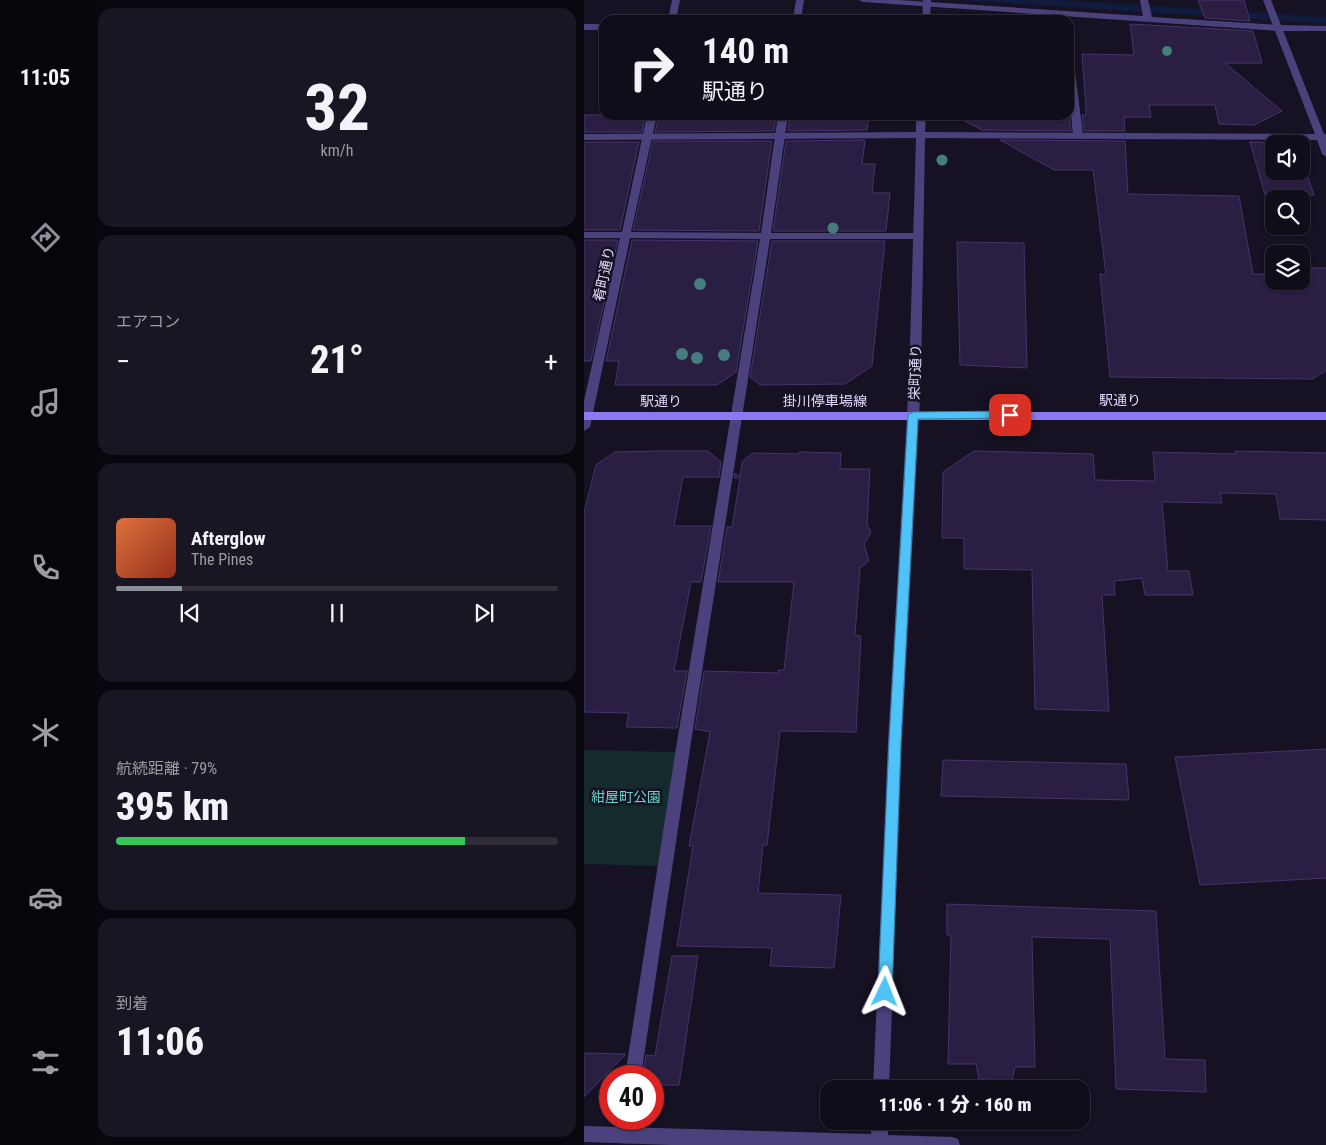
<!DOCTYPE html>
<html lang="ja">
<head>
<meta charset="utf-8">
<style>
	:root { --surface:#100d1a; --page:#191623; --text:#f1f3f6; --muted:#9c9ca2; --line:#302d39; --accent:#8c9099 }
	body { margin:0; font-family:"Roboto Condensed","Noto Sans JP",sans-serif; background:var(--page); color:var(--text); height:100vh; display:flex; flex-direction:column; font-size:19px; white-space:nowrap }
	* { box-sizing:border-box; margin:0 }
	p { font-size:16px; color:var(--muted) }
	.icon { flex:none; width:28px; height:28px; fill:none; stroke:currentColor; stroke-width:2; stroke-linecap:round; stroke-linejoin:round }
	.map { position:relative; flex:1; overflow:hidden }
	.drawer { display:flex; flex-direction:column; gap:8px; padding:8px; background:#09070e; width:494px }
	.drawer>* { flex:none }
	.hud { position:absolute; left:15px; top:15px; width:475px; height:105px; border-radius:15px; box-shadow:0 1px 4px #0004,0 0 0 1px var(--line); background:#100d1a; color:var(--text); overflow:hidden }
	.buttons { position:absolute; left:681px; top:135px; display:grid; gap:10px }
	.buttons a { display:grid; place-items:center; width:45px; height:45px; border-radius:10px; background:var(--surface); box-shadow:0 1px 4px #0004,0 0 0 1px var(--line); font-size:25px }
	.speed { position:absolute; left:15px; top:1065px; display:flex; gap:10px; font-size:25px; font-weight:700; text-align:center }
	.speed>* { display:grid; place-content:center; width:65px; height:65px; border-radius:50%; background:var(--surface); box-shadow:0 1px 4px #0004,0 0 0 1px var(--line); line-height:1 }
	.speed .limit { border:8px solid #d22; background:#fff; color:#111 }
	.pin { position:absolute; display:grid; place-items:center; width:42px; height:42px; color:#fff; margin:-21px; border-radius:10px; box-shadow:0 2px 8px #0006 }
	.me { position:absolute; width:55px; margin:-28px; rotate:2deg; stroke-linejoin:round; filter:drop-shadow(0 0 4px #0008) }
	.turn { display:flex; align-items:center; gap:18px; height:105px; padding:0 20px; font-size:22px }
	.turn .icon { width:65px; height:65px; stroke-width:2.5 }
	.turn b { display:block; font-size:35px; line-height:42px }
	.big { font-size:38px; font-weight:800; line-height:1.1 }
	.drawer .card { flex:1; display:flex; flex-direction:column; justify-content:center; gap:8px; min-width:0; padding:0 18px; border-radius:15px; background:var(--page) }
	.drawer .dial { align-items:center; gap:0 }
	.dial b { font-size:65px; line-height:1 }
	.song { display:flex; align-items:center; gap:15px }
	.cover { width:60px; height:60px; border-radius:8px; background:linear-gradient(135deg,hsl(20 70% 55%),hsl(10 70% 35%)) }
	.played { height:5px; border-radius:2px; background:linear-gradient(90deg,var(--accent) 15%,var(--line) 15%) }
	.keys { display:flex; justify-content:space-around; direction:ltr }
	.heat { display:flex; justify-content:space-between; align-items:center; font-size:28px; direction:ltr }
	.charge { height:8px; border-radius:4px; background:linear-gradient(90deg,#34c759 79%,var(--line) 0) }
	.trip { position:absolute; left:236px; top:1080px; width:270px; height:50px; border-radius:15px; background:var(--surface); box-shadow:0 1px 4px #0004,0 0 0 1px var(--line); font-weight:800; line-height:50px; text-align:center }
	main { display:flex; flex:1; min-height:0 }
	.menu { display:flex; flex-direction:column; width:90px; justify-content:space-around; align-items:center; background:#06050a; color:var(--muted) }
	.menu .icon { width:35px; height:35px }
	.menu .current { color:var(--accent) }
	.menu b { font-size:22px; color:var(--text) }
	.map>svg:first-child { display:block }
</style>
</head>
<body>
<main>
<nav class="menu">
<b>11:05</b>
<svg class="icon current" aria-label="directions" viewBox="0 0 24 24"><path d="M12 3l9 9-9 9-9-9zM9 14v-3h6M13 9l2 2-2 2"/></svg>
<svg class="icon" aria-label="music" viewBox="0 0 24 24"><path d="M9 18V5l10-2v13"/><circle cx="6" cy="18" r="3"/><circle cx="16" cy="16" r="3"/></svg>
<svg class="icon" aria-label="phone" viewBox="0 0 24 24"><path d="M5 4h4l2 5-3 2q2 4 5 5l2-3 5 2v4C11 20 4 13 5 4z"/></svg>
<svg class="icon" aria-label="climate" viewBox="0 0 24 24"><path d="M12 3v18M4 7l16 10M4 17L20 7"/></svg>
<svg class="icon" aria-label="car" viewBox="0 0 24 24"><path d="M5 17H2v-5l4-1 3-4h7l3 4 3 1v5h-3M9 17h6M6 11h13"/><circle cx="7" cy="17" r="2"/><circle cx="17" cy="17" r="2"/></svg>
<svg class="icon" aria-label="filters" viewBox="0 0 24 24"><path d="M4 7h16M4 17h16"/><circle cx="9" cy="7" r="2"/><circle cx="15" cy="17" r="2"/></svg>
</nav>
<section class="drawer">
<div class="card dial"><b>32</b><p>km/h</p></div>
<div class="card"><p>エアコン</p>
<div class="heat"><a>−</a><b class="big">21°</b><a>+</a></div>
</div>
<div class="card">
<div class="song"><i class="cover"></i><div><b>Afterglow</b><p>The Pines</p></div></div>
<div class="played"></div>
<div class="keys"><svg class="icon" aria-label="previous" viewBox="0 0 24 24"><path d="M18 5L8 12l10 7zM5 5v14"/></svg><svg class="icon" aria-label="pause" viewBox="0 0 24 24"><path d="M8 5v14M16 5v14"/></svg><svg class="icon" aria-label="next" viewBox="0 0 24 24"><path d="M6 5l10 7-10 7zM19 5v14"/></svg></div>
</div>
<div class="card"><p>航続距離 · 79%</p><b class="big">395 km</b><div class="charge"></div></div>
<div class="card"><p>到着</p><b class="big">11:06</b></div>
</section>
<div class="map">
<svg width="743" height="1145" viewBox="0 0 743 1145">
	<rect width="100%" height="100%" fill="#161123"/>
	<!-- green -->
	<polygon fill="#152a2c" points="0,750 92,752 76,866 0,864"/>
	<!-- water -->
	<polygon fill="#101b3d" points="375,0 478,0 742,17 742,24"/>
	<!-- building -->
	<g fill="#2a1f42" stroke="#46346b">
		<polygon points="614,0 660,0 666,21 621,18"/>
		<polygon points="546,24 669,31 678,63 641,63 698,111 670,125 635,124 631,105 565,105 567,117 540,117 541,131 500,131 498,115 502,115 502,107 498,54 550,55"/>
		<polygon points="0,115 61,115 58,132 0,132"/>
		<polygon points="75,115 155,116 192,115 190,131 71,132"/>
		<polygon points="206,115 285,115 283,130 204,131"/>
		<polygon points="370,115 485,115 487,131 398,130"/>
		<polygon points="281,140 278,164 291,164 288,193 306,193 302,231 189,231 202,141"/>
		<polygon points="416,140 541,141 544,194 655,196 669,274 690,274 690,281 718,281 718,268 743,268 743,370 728,379 526,377 516,274 522,275 509,170 470,170"/>
		<polygon points="69,141 188,141 175,231 49,230"/>
		<polygon points="0,142 55,142 36,230 0,230"/>
		<polygon points="666,142 678,142 690,150 690,171 718,171 723,175 730,195 681,195"/>
		<polygon points="0,240 34,240 7,361 0,361"/>
		<polygon points="48,240 174,241 152,372 133,385 31,385 35,361 22,361"/>
		<polygon points="188,241 301,241 288,366 261,384 176,385 166,377"/>
		<polygon points="373,242 440,243 443,368 376,365"/>
		<polygon points="73,451 124,451 137,462 135,477 99,477 90,526 127,526 117,582 107,582 90,671 103,671 93,728 42,727 45,713 0,712 0,513 12,465 31,452"/>
		<polygon points="390,451 509,454 511,480 571,481 569,452 652,454 651,451 743,453 743,520 696,519 692,494 636,493 638,503 578,502 584,571 605,571 609,595 561,595 558,578 530,581 531,595 518,595 525,711 451,709 448,570 380,569 380,538 358,538 359,472"/>
		<polygon points="215,452 257,453 256,469 286,469 283,524 287,533 280,544 285,561 276,568 271,635 277,636 272,732 196,731 183,845 179,845 174,893 257,895 250,968 186,966 188,948 93,946 109,846 105,846 126,732 111,729 120,671 194,673 194,670 200,670 210,582 134,582 143,527 148,527 156,478 150,478 151,473 156,477 158,462 168,453 215,454"/>
		<polygon points="743,749 743,878 616,885 591,757"/>
		<polygon points="359,760 542,764 545,800 357,796"/>
		<polygon points="363,904 572,911 581,1059 621,1060 622,1092 532,1089 526,939 448,937 451,1067 431,1067 428,1080 395,1079 392,1064 364,1064 367,935 363,935"/>
		<polygon points="88,956 114,956 95,1085 79,1085 60,1068 62,1055 71,1056"/>
		<polygon points="0,1053 42,1054 0,1097"/>
	</g>
	<g fill="none" stroke-linecap="round" stroke-linejoin="round">
		<!-- minor -->
		<g fill="#4b417d" fill-rule="evenodd">
			<polygon points="88,0 96,0 92,20 84,20"/>
			<polygon points="212,0 220,0 217,20 209,20"/>
			<polygon points="275,0 315,0 559,16 556,0 564,0 568,17 694,25 743,26 743,31 694,31 279,2"/>
			<rect x="0" y="24" width="20" height="6"/>
			<polygon points="485,53 489,56 499,135 494,138 489,135 485,95"/>
			<polygon points="63,115 73,115 47,232 177,233 194,115 204,115 187,233 333,233 338,236 333,239 186,239 107,742 57,1076 41,1076 93,742 176,239 46,238 6,427 0,431 0,401 36,238 0,238 0,232 38,232"/>
			<polygon points="35,1119 51,1119 47,1142 41,1144 35,1142 33,1136"/>
		</g>
		<!-- tertiary -->
		<g fill="#4b417d" fill-rule="evenodd">
			<polygon points="339,0 347,0 346,20 338,20"/>
			<polygon points="679,0 687,0 740,134 743,134 743,157 738,154 733,140 341,138 337,380 318,741 305,1089 289,1089 304,741 325,380 332,138 0,140 0,134 332,132 332,115 342,115 341,132 731,134"/>
			<polygon points="288,1121 304,1121 304,1135 368,1137 374,1139 376,1145 87,1145 0,1142 0,1126 287,1134"/>
		</g>
		<!-- secondary -->
		<rect fill="#8a79f0" fill-rule="evenodd" x="0" y="412" width="743" height="8"/>
	</g>
	<!-- trees -->
	<g fill="#457c7c">
		<circle cx="583" cy="51" r="5"/>
		<circle cx="358" cy="160" r="5.5"/>
		<circle cx="249" cy="228" r="5.5"/>
		<circle cx="116" cy="284" r="6"/>
		<circle cx="98" cy="354" r="6"/>
		<circle cx="140" cy="355" r="6"/>
		<circle cx="113" cy="358" r="6"/>
	</g>
	<!-- route -->
	<polygon fill="#4fc3f7" stroke="#337fa1" points="426,411 431,415 426,418 334,419 317,741 308,992 306,997 301,999 296,997 294,992 305,741 324,415 329,412"/>
	<g text-anchor="middle" stroke-width="5" stroke-linejoin="round" paint-order="stroke">
		<!-- street labels -->
		<g font-size="14" fill="#e0d8fb" stroke="#161123">
			<text transform="translate(20 274) rotate(-78)" y="5">肴町通り</text>
			<text transform="translate(331 372) rotate(-88)" y="5">栄町通り</text>
			<text x="536" y="405">駅通り</text>
			<text x="77" y="406">駅通り</text>
			<text x="241" y="406">掛川停車場線</text>
		</g>
		<!-- park labels -->
		<g font-size="14" fill="#6bd3c5" stroke="#161123">
			<text x="42" y="802">紺屋町公園</text>
		</g>
	</g>
</svg>
<div class="buttons">
<a><svg class="icon" aria-label="sound" viewBox="0 0 24 24"><path d="M4 9h4l5-4v14l-5-4H4zM17 9q2 3 0 6"/></svg></a>
<a><svg class="icon" aria-label="search" viewBox="0 0 24 24"><circle cx="10" cy="10" r="6"/><path d="M15 15l6 6"/></svg></a>
<a><svg class="icon" aria-label="layers" viewBox="0 0 24 24"><path d="M12 4l9 5-9 5-9-5zM3 14l9 5 9-5"/></svg></a>
</div>
<div class="speed"><div class="limit">40</div></div>
<div class="pin" style="left:426px;top:415px;background:#d93025"><svg class="icon" aria-label="arrive" viewBox="0 0 24 24"><path d="M6 21V4h12l-3 4 3 4H6"/></svg></div>
<svg class="me" style="left:301px;top:992px" viewBox="-20 -20 40 40"><path d="M0-17L14 15 0 8-14 15z" fill="#4fc3f7" stroke="#fff" stroke-width="4"/></svg>
<div class="trip">11:06 · 1 分 · 160 m</div>
<div class="hud">
<div class="turn"><svg class="icon" aria-label="right" viewBox="0 0 24 24"><path d="M7 20v-9h11M14 6l5 5-5 5"/></svg><div><b>140 m</b>駅通り</div></div>
</div>
</div>
</main>
</body>
</html>
